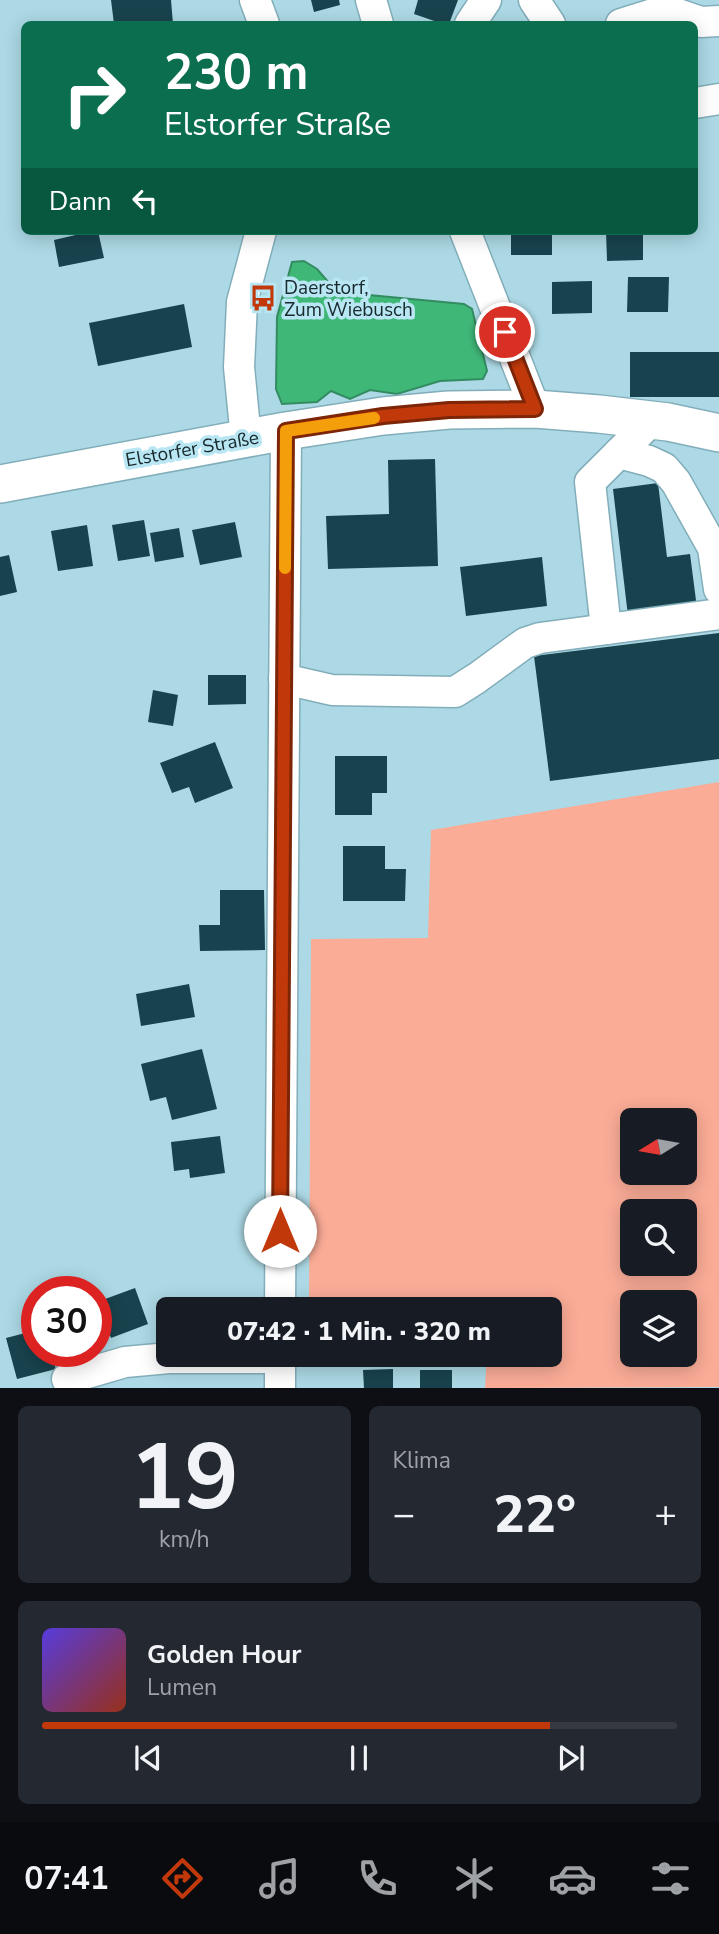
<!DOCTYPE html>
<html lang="de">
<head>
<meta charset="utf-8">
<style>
	:root { --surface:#171b24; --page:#242831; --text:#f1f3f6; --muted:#9ea1a6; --line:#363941; --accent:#c1390b }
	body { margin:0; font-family:"Nunito Sans",sans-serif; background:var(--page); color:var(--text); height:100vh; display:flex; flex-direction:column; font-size:26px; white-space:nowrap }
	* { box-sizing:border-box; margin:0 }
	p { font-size:23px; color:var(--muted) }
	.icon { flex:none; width:38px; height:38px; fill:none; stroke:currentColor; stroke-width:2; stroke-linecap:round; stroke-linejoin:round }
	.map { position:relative; height:1388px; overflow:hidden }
	.details { display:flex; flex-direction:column; gap:18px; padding:18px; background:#0d0f14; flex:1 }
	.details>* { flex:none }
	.banner { position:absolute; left:21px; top:21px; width:677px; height:214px; border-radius:10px; box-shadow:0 4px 18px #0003; background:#0b6e4f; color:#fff; overflow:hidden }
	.needle { width:46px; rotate:259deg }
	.fabs { position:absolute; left:620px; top:1108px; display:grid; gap:14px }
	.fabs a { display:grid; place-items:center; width:77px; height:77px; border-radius:10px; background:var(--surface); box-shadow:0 4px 18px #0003; font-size:35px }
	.speed { position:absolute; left:21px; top:1276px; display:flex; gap:14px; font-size:35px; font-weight:700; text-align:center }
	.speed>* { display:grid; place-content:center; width:91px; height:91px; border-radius:50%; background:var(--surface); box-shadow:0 4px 18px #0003; line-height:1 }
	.speed .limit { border:10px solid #d22; background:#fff; color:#111 }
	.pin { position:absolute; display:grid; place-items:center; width:60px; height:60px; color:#fff; margin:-30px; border:4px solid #fff; border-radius:50%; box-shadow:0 2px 7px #0007 }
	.me { position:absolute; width:77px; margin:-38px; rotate:0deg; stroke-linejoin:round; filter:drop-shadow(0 0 5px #0008) }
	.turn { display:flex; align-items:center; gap:24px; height:147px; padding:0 28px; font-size:32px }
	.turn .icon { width:91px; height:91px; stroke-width:2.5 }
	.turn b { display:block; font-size:49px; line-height:60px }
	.then { display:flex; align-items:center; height:66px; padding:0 28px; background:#0003; gap:14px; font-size:26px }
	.big { font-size:52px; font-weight:800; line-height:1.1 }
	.details .card { flex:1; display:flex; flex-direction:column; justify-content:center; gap:10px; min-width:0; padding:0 24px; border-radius:10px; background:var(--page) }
	.details .dial { align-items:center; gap:0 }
	.dial b { font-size:91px; line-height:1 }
	.song { display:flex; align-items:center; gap:21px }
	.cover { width:84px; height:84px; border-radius:10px; background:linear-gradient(135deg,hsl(250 70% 55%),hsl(10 70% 35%)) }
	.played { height:7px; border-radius:4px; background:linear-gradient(90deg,var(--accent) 80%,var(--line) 80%) }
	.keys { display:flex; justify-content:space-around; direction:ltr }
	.heat { display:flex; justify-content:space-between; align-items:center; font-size:38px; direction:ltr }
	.details .tiles { flex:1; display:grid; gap:18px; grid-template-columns:1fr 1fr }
	.card:last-child { grid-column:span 2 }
	.trip { position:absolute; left:156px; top:1297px; width:406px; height:70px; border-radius:10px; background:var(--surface); box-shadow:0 4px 18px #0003; font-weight:800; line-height:70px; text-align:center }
	.menu { display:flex; height:112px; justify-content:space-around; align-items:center; background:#090b0e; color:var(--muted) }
	.menu .icon { width:49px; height:49px }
	.menu .selected { color:var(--accent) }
	.menu b { font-size:32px; color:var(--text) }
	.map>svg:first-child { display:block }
</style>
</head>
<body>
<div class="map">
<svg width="719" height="1388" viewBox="0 0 719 1388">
	<rect width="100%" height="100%" fill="#acd9e5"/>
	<!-- green -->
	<path fill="#faac97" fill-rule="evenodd" d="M719 782V1387L485 1388 487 1355 550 1354V1309H309L311 939 428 938 431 830ZM632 1120H684V1172H632ZM632 1211H684V1264H632ZM632 1302H684V1354H632Z"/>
	<!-- water -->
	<polygon fill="#3fb777" stroke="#338c61" stroke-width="2" points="304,261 317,269 337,292 464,304 472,309 487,371 483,379 440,381 397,394 370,390 350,399 331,391 317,402 282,404 276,389 277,317 292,262"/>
	<!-- building -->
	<g fill="#18434e">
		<polygon points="111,0 171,0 173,24 114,24"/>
		<polygon points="311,0 339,0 340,5 314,12"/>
		<polygon points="418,0 458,0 449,24 443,24 414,14"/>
		<polygon points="93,231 98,231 104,258 59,267 54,240"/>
		<rect x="511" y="231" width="41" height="24"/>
		<polygon points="606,231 643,231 643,260 607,261"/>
		<polygon points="628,277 669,277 668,312 627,312"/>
		<polygon points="592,281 592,313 552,314 552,282"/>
		<polygon points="184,304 192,347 98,366 89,323"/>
		<rect x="630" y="352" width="89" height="45"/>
		<polygon points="435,459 438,566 328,569 326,516 389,514 388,460"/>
		<polygon points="658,483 667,557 690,554 697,608 628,616 613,489"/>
		<polygon points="144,520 150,556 118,561 112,525"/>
		<polygon points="235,522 242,557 200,565 192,530"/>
		<polygon points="87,525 93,566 58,571 51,531"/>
		<polygon points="179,528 184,557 155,562 150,533"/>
		<polygon points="9,555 17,592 0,596 0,557"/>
		<polygon points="542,557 547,606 466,616 460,567"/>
		<polygon points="719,633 719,759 550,781 534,656"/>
		<polygon points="208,675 246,675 246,704 208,705"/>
		<polygon points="153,690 178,695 173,726 148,722"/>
		<polygon points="215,742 233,788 195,803 189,787 172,793 160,763"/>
		<polygon points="335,756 387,756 387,793 372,793 372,815 335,815"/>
		<polygon points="343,846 385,846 385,869 406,869 405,901 343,901"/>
		<polygon points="220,890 264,890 265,950 200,951 199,925 220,925"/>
		<polygon points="189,984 195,1017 141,1026 136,994"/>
		<polygon points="202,1049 217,1109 172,1120 166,1097 150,1101 141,1064"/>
		<polygon points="220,1136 225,1173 190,1178 189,1169 174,1171 171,1142"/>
		<polygon points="135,1288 148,1324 111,1338 97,1302"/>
		<polygon points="37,1330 37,1351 51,1351 56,1369 17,1379 6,1338"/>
		<polygon points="393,1369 393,1388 364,1388 363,1370"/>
		<rect x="420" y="1370" width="32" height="18"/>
	</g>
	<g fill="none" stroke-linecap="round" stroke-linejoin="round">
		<!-- minor casing -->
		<g stroke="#82aeba" stroke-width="33">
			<g id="minor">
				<polyline points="255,0 264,24"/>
				<polyline points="371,0 378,24"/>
				<polyline points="534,0 550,24"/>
				<polyline points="470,24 486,0"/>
				<polyline points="621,24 666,10 701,22 719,21"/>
				<polyline points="695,103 719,99"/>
				<polyline points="465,231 535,409"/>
				<polyline points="246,439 239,367 242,302 261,231"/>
				<polyline points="619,453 649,461 664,468 676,482 713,548 719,589"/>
				<polyline points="606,629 590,482 652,420"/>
				<polyline points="284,679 332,690 455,692 477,678 525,643 540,638 719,614"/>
				<polyline points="280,1309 286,431"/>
				<polyline points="280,1354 280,1388"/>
				<polyline points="67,1379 125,1362 169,1358 280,1358"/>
			</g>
		</g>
		<!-- major casing -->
		<g stroke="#82aeba" stroke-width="40">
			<polyline id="major" points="0,484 286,431 383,416 449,410 535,409 599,414 668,422 719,433"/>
		</g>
		<!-- minor -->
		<use href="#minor" stroke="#fff" stroke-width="30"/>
		<!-- major -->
		<use href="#major" stroke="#fff" stroke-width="37"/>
	</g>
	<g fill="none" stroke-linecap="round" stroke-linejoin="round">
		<!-- route casing -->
		<g stroke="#7d2507" stroke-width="18">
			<polyline id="route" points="280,1231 286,431 383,416 449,410 535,409 505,332"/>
		</g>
		<!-- route -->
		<use href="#route" stroke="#c1390b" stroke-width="12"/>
		<!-- slow -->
		<polyline stroke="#f59e0b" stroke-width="12" points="285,568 286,431 374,418"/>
	</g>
	<!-- icons -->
	<defs>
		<g id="bus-bare" transform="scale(2.1)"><path d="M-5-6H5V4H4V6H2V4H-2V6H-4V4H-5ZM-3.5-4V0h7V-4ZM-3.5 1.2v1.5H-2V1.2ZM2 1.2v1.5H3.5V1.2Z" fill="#c1390b" stroke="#b9e6f3" stroke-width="2.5" paint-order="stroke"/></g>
	</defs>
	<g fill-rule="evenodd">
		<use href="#bus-bare" x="263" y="298"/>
	</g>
	<g text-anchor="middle" stroke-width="7" stroke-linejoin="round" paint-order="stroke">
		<!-- poi labels -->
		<g font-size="19" fill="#17292d" stroke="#b9e6f3" text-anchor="start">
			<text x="284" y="294">Daerstorf,<tspan x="284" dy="22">Zum Wiebusch</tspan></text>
		</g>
		<!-- street labels -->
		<g font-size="19" fill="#17292d" stroke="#b9e6f3">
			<text transform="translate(192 448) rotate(-10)" y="7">Elstorfer Straße</text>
		</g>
	</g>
</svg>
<div class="fabs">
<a><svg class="needle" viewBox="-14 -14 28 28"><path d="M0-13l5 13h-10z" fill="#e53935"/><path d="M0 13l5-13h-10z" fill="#9ea1a6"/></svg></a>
<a><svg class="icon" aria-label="search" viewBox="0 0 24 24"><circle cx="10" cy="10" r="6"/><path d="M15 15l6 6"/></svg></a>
<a><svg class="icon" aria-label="layers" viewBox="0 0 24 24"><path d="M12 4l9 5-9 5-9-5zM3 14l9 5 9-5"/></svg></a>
</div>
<div class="speed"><div class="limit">30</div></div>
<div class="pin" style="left:505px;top:332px;background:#d93025"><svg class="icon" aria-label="arrive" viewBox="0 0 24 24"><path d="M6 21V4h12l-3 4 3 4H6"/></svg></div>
<svg class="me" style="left:280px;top:1231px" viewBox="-20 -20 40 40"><circle r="19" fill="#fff"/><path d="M0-13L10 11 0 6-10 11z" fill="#c1390b"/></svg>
<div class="trip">07:42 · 1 Min. · 320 m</div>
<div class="banner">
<div class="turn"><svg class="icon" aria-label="right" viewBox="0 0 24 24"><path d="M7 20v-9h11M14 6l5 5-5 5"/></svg><div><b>230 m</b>Elstorfer Straße</div></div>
<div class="then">Dann<svg class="icon" aria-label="left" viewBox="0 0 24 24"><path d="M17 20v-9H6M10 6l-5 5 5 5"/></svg></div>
</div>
</div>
<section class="details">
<div class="tiles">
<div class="card dial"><b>19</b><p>km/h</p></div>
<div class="card"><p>Klima</p>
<div class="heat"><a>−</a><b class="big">22°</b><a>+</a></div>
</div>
<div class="card">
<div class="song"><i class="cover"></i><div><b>Golden Hour</b><p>Lumen</p></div></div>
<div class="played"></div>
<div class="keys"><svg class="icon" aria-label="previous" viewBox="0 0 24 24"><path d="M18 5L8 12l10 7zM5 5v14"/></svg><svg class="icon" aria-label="pause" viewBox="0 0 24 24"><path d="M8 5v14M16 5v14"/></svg><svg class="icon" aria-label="next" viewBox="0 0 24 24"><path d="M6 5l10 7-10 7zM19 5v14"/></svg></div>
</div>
</div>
</section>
<nav class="menu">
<b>07:41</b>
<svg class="icon selected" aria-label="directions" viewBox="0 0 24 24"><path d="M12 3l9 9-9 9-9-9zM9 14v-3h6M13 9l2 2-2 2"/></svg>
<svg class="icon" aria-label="music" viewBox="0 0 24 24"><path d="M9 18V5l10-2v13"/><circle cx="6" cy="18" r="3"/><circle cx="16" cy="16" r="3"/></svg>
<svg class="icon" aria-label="phone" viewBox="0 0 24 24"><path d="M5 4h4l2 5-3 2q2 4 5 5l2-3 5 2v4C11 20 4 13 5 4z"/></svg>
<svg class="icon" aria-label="climate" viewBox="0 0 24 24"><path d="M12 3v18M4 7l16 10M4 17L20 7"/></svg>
<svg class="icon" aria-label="car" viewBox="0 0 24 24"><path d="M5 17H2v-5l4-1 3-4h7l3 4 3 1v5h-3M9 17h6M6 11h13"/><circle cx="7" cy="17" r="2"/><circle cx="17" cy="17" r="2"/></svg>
<svg class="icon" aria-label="filters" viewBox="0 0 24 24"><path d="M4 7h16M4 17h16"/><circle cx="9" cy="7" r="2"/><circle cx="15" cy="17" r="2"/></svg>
</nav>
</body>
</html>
